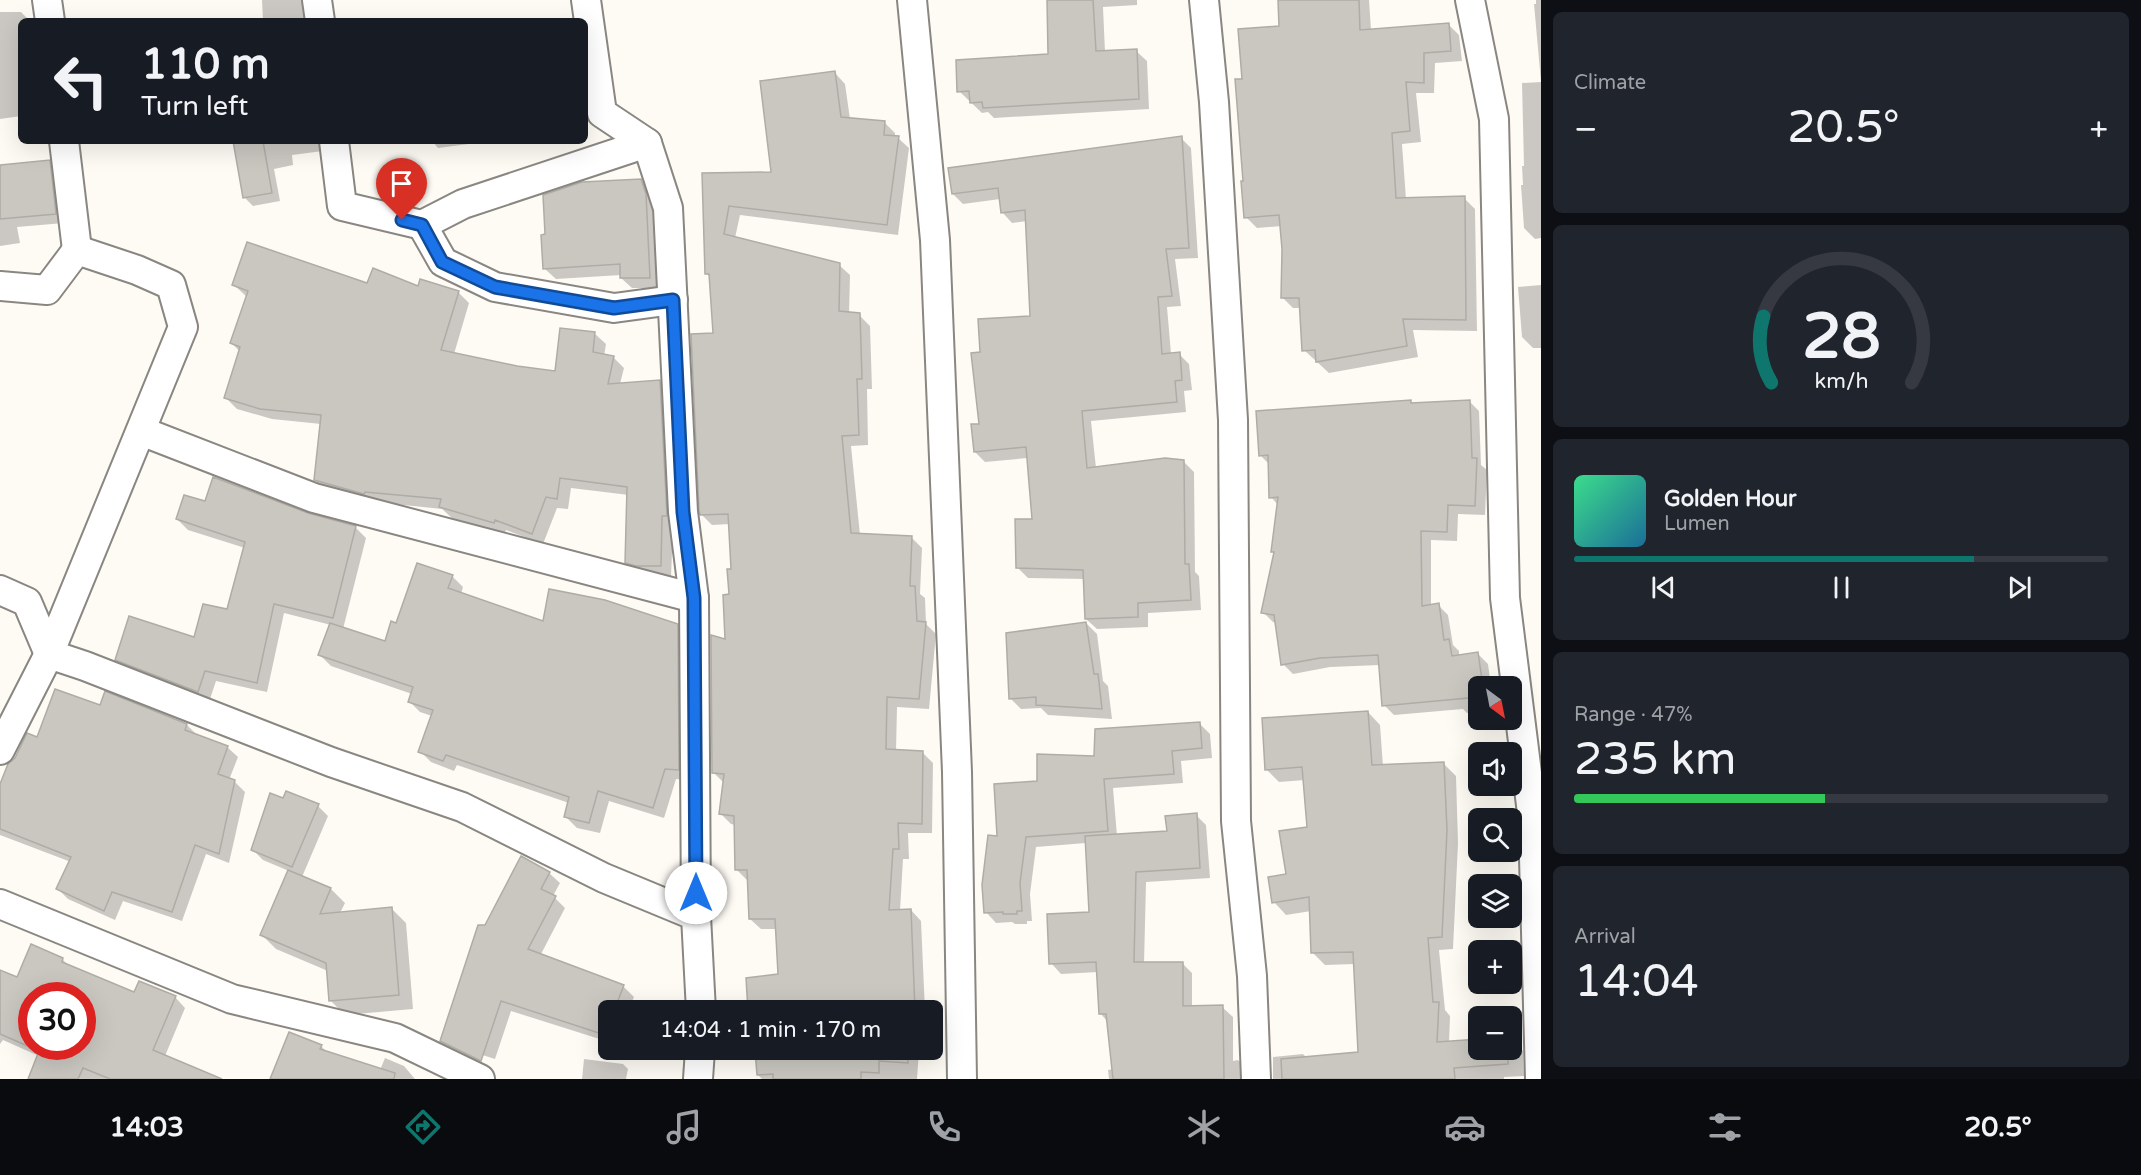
<!DOCTYPE html>
<html lang="en">
<head>
<meta charset="utf-8">
<style>
	:root { --surface:#171b24; --page:#20242c; --text:#f1f3f6; --muted:#9ea1a6; --line:#363941; --accent:#0f766e }
	body { margin:0; font-family:"Varela Round",sans-serif; background:var(--page); color:var(--text); height:100vh; display:flex; flex-direction:column; font-size:22px; white-space:nowrap }
	* { box-sizing:border-box; margin:0 }
	p { font-size:20px; color:var(--muted) }
	.icon { flex:none; width:33px; height:33px; fill:none; stroke:currentColor; stroke-width:2; stroke-linecap:round; stroke-linejoin:round }
	.map { position:relative; flex:1; overflow:hidden }
	.drawer { display:flex; flex-direction:column; gap:12px; padding:12px; background:#0d0f14; width:600px }
	.drawer>* { flex:none }
	.hud { position:absolute; left:18px; top:18px; width:570px; height:126px; border-radius:9px; box-shadow:0 6px 24px #0002; background:#171b24; color:var(--text); overflow:hidden }
	.needle { width:39px; rotate:148deg }
	.tools { position:absolute; left:1468px; top:676px; display:grid; gap:12px }
	.tools a { display:grid; place-items:center; width:54px; height:54px; border-radius:9px; background:var(--surface); box-shadow:0 6px 24px #0002; font-size:30px }
	.speed { position:absolute; left:18px; top:982px; display:flex; gap:12px; font-size:30px; font-weight:700; text-align:center }
	.speed>* { display:grid; place-content:center; width:78px; height:78px; border-radius:50%; background:var(--surface); box-shadow:0 6px 24px #0002; line-height:1 }
	.speed .limit { border:9px solid #d22; background:#fff; color:#111 }
	.pin { position:absolute; display:grid; place-items:center; width:51px; height:51px; color:#fff; margin:-62px -26px; border-radius:50% 50% 50% 0; rotate:-45deg; box-shadow:0 0 6px #0007 }
	.pin .icon { rotate:45deg }
	.me { position:absolute; width:66px; margin:-33px; rotate:0deg; stroke-linejoin:round; filter:drop-shadow(0 0 4px #0008) }
	.turn { display:flex; align-items:center; gap:21px; height:126px; padding:0 24px; font-size:27px }
	.turn .icon { width:78px; height:78px; stroke-width:2.5 }
	.turn b { display:block; font-size:42px; line-height:51px }
	.big { font-size:45px; font-weight:600; line-height:1.1 }
	.drawer .tile { flex:1; display:flex; flex-direction:column; justify-content:center; gap:9px; min-width:0; padding:0 21px; border-radius:9px; background:var(--page) }
	.drawer .dial { align-items:center; gap:0 }
	.dial svg { height:156px; overflow:visible; fill:none; stroke:var(--line); stroke-width:7; stroke-linecap:round; text-anchor:middle }
	.dial text { fill:var(--text); stroke:none }
	.song { display:flex; align-items:center; gap:18px }
	.cover { width:72px; height:72px; border-radius:9px; background:linear-gradient(135deg,hsl(150 70% 55%),hsl(200 70% 35%)) }
	.played { height:6px; border-radius:3px; background:linear-gradient(90deg,var(--accent) 75%,var(--line) 75%) }
	.keys { display:flex; justify-content:space-around; direction:ltr }
	.heat { display:flex; justify-content:space-between; align-items:center; font-size:33px; direction:ltr }
	.charge { height:9px; border-radius:4px; background:linear-gradient(90deg,#34c759 47%,var(--line) 0) }
	.trip { position:absolute; left:598px; top:1000px; width:345px; height:60px; border-radius:9px; background:var(--surface); box-shadow:0 6px 24px #0002; font-weight:600; line-height:60px; text-align:center }
	.tab-bar { display:flex; height:96px; justify-content:space-around; align-items:center; background:#090b0e; color:var(--muted) }
	.tab-bar .icon { width:42px; height:42px }
	.tab-bar .current { color:var(--accent) }
	.tab-bar b { font-size:27px; color:var(--text) }
	main { display:flex; flex:1; min-height:0 }
	.map>svg:first-child { display:block }
</style>
</head>
<body>
<main>
<div class="map">
<svg width="1541" height="1079" viewBox="0 0 1541 1079">
	<rect width="100%" height="100%" fill="#fefaf4"/>
	<!-- shadow -->
	<g fill="#0003" fill-rule="evenodd">
		<polygon points="262,0 303,0 311,21 263,21"/>
		<polygon points="1047,0 1137,0 1137,5 1103,7 1105,52 1136,51 1147,61 1149,109 994,118 988,112 982,113 959,91 1050,55"/>
		<polygon points="1279,0 1369,0 1371,30 1448,24 1459,35 1462,61 1435,63 1434,93 1416,93 1421,142 1402,144 1406,199 1464,198 1475,209 1477,331 1413,330 1418,357 1329,373 1304,350 1301,308 1293,308 1282,297 1284,249 1282,226 1257,228 1246,217 1243,80 1281,27"/>
		<polygon points="1536,0 1541,0 1541,238 1535,239 1524,228 1521,185 1523,185 1522,166 1524,166 1522,83 1541,82 1534,4 1536,4"/>
		<polygon points="0,12 21,12 30,21 21,21 21,116 0,119"/>
		<polygon points="835,73 845,84 850,119 884,122 895,133 895,137 898,138 909,148 898,235 740,215 735,238 839,265 850,275 849,314 859,315 870,326 872,389 867,389 868,445 851,446 860,535 911,537 922,548 920,594 925,598 926,624 936,634 929,709 897,707 896,751 922,752 933,763 932,833 908,833 909,859 903,859 900,911 911,910 921,921 925,1011 750,1011 780,976 777,929 761,929 750,919 749,880 747,880 736,869 736,825 731,824 720,813 724,783 713,772 732,570 730,524 712,525 701,514 715,335 711,278 707,274 703,175 773,174"/>
		<polygon points="1181,138 1191,148 1198,258 1175,259 1181,306 1167,307 1171,354 1179,354 1189,364 1192,390 1184,391 1186,412 1091,421 1096,468 1183,461 1194,472 1195,572 1199,576 1201,610 1148,613 1148,627 1097,629 1086,619 1085,579 1028,578 1017,567 1034,520 1028,458 985,462 975,452 980,425 981,353 1032,318 1027,221 1012,223 1002,212 1000,199 963,204 953,194"/>
		<polygon points="235,141 322,141 323,151 292,155 293,165 274,169 280,201 253,206 244,197"/>
		<polygon points="432,141 492,141 438,148"/>
		<polygon points="49,162 58,171 64,223 17,227 20,243 0,246 0,183"/>
		<polygon points="641,181 652,192 656,206 660,288 632,288 621,278 621,275 556,279 545,269"/>
		<polygon points="234,285 368,285 419,288 458,292 469,303 454,354 517,368 556,373 595,334 606,344 604,356 613,357 624,368 620,384 659,381 670,392 673,526 671,577 648,576 638,573 627,562 629,495 571,488 568,509 557,508 543,544 506,530 505,533 452,518 442,509 375,502 326,491 315,480 321,424 272,419 237,409 226,398 240,352 231,342 247,297"/>
		<polygon points="1541,285 1541,348 1533,348 1522,337 1518,287"/>
		<polygon points="1469,401 1479,411 1481,465 1487,470 1485,515 1458,514 1457,541 1431,540 1431,606 1438,605 1448,615 1453,645 1459,651 1459,656 1478,654 1488,664 1491,687 1479,687 1479,711 1467,713 1463,709 1394,715 1384,705 1380,665 1330,667 1293,674 1283,664 1277,623 1273,622 1263,612 1275,554 1272,551 1278,505 1271,497 1270,465 1260,455 1410,402 1412,404"/>
		<polygon points="206,503 308,515 355,527 366,538 343,629 385,643 397,625 452,576 463,587 461,594 544,623 677,625 688,636 689,780 676,779 664,818 609,801 600,833 577,828 566,817 569,803 457,765 454,771 431,762 420,751 432,716 420,712 409,701 412,694 331,666 320,655 331,625 284,613 267,692 216,681 209,702 127,670 117,660 195,639 228,611 245,548 188,530 177,519"/>
		<polygon points="1086,623 1097,634 1103,681 1108,686 1112,719 1048,715 1041,708 1021,709 1011,699"/>
		<polygon points="101,707 187,725 197,735 227,747 238,757 229,780 234,781 245,792 229,863 206,854 182,921 123,901 115,920 68,899 58,889 71,862 0,835 0,788 38,739"/>
		<polygon points="1368,712 1380,725 1383,766 1443,763 1456,776 1458,843 1453,949 1439,950 1445,1010 1450,1016 1449,1043 1479,1041 1479,1050 1512,1050 1512,1041 1523,1051 1524,1076 1504,1077 1504,1079 1273,1079 1273,1057 1303,1054 1307,1058 1359,1053 1355,964 1325,965 1313,953 1311,911 1286,915 1274,902 1309,828 1305,780 1279,782 1266,769"/>
		<polygon points="1200,724 1210,734 1212,758 1181,761 1183,783 1113,788 1117,836 1168,833 1196,815 1206,825 1210,878 1146,882 1144,964 1182,963 1192,973 1192,1007 1222,1007 1233,1017 1233,1061 1238,1060 1248,1070 1249,1079 1109,1079 1108,1070 1113,1069 1108,1022 1100,1013 1098,972 1061,974 1051,963 1091,914 1086,843 1036,847 1030,894 1032,921 1027,921 1027,924 1015,924 1012,922 996,923 986,912 999,838 1039,783 1095,758"/>
		<polygon points="283,800 318,806 328,816 302,877 331,889 345,903 340,913 392,909 406,923 413,1009 345,1015 331,1001 328,971 276,949 262,935 289,871 263,860 252,849"/>
		<polygon points="549,873 560,883 553,896 565,908 540,956 623,986 634,997 628,1011 609,1011 609,1042 511,1011 495,1059 454,1046 486,927"/>
		<path d="M63 960 70 967 135 994 175 997 185 1008 165 1056 207 1079H30L39 1056 3 1040 0 1044V971L18 979ZM32 996H82V1047H32Z"/>
		<polygon points="321,1046 328,1053 380,1070 385,1058 404,1066 415,1079 272,1079"/>
		<polygon points="757,1050 919,1050 917,1079 762,1079 758,1075"/>
		<polygon points="584,1059 623,1064 628,1069 626,1079 582,1079"/>
	</g>
	<!-- building -->
	<g fill="#cac7c1" stroke="#afaca6" stroke-width="1.5" fill-rule="evenodd">
		<polygon points="1047,0 1093,0 1096,51 1137,49 1139,99 983,108 982,102 970,103 969,91 957,92 956,60 1048,54"/>
		<polygon points="1278,0 1359,0 1360,30 1449,23 1451,51 1424,53 1424,83 1406,82 1410,131 1392,133 1396,198 1465,196 1466,320 1403,319 1407,346 1316,362 1315,350 1302,351 1299,298 1281,298 1282,249 1279,215 1244,218 1241,181 1243,181 1235,79 1242,79 1238,29 1279,26"/>
		<polygon points="835,71 841,117 885,121 884,135 899,136 887,225 729,206 724,234 840,263 839,311 860,313 862,379 857,379 859,435 842,436 851,533 912,536 910,586 915,586 917,621 926,622 919,699 887,697 886,749 923,751 922,824 898,823 899,849 893,849 889,910 911,909 915,1011 748,1011 746,978 778,974 775,919 749,919 747,870 735,870 734,816 719,814 724,774 712,773 711,635 725,639 723,595 729,594 727,569 731,569 728,514 700,515 699,511 691,334 713,333 709,274 705,274 702,173 771,172 760,81"/>
		<polygon points="1182,136 1189,248 1166,249 1172,296 1158,297 1162,354 1180,352 1182,380 1175,381 1177,402 1082,411 1087,468 1165,458 1184,460 1185,564 1189,564 1191,600 1138,603 1138,617 1085,619 1083,570 1016,568 1015,519 1032,519 1026,447 974,452 971,424 979,424 971,353 980,352 978,319 1030,316 1025,210 1001,213 998,188 952,194 948,168"/>
		<polygon points="233,141 263,141 272,193 243,198"/>
		<polygon points="50,160 56,214 0,219 0,165"/>
		<polygon points="641,179 646,194 650,278 620,278 620,264 543,269 541,235 545,234 543,195 582,182"/>
		<polygon points="247,242 367,283 373,268 418,286 420,279 459,291 441,350 517,366 555,371 560,328 595,332 593,352 614,356 608,384 660,380 667,516 662,516 661,566 636,566 625,563 627,487 560,478 557,499 546,497 532,534 495,520 494,523 439,507 441,499 365,492 364,494 314,480 321,415 260,409 224,398 240,347 230,343 248,291 232,285"/>
		<polygon points="1411,400 1411,403 1470,400 1472,458 1477,458 1475,506 1448,505 1447,532 1421,531 1422,606 1439,603 1444,640 1449,639 1452,656 1478,652 1483,687 1479,687 1479,697 1382,706 1378,655 1320,658 1281,665 1274,615 1261,613 1274,552 1271,552 1278,497 1269,498 1268,455 1259,456 1256,411"/>
		<polygon points="213,477 308,513 356,526 333,618 274,604 257,683 205,671 198,692 115,660 129,616 194,637 203,604 227,609 245,542 176,519 184,495 205,501"/>
		<polygon points="417,563 453,575 448,588 543,621 549,589 605,600 678,624 679,770 665,769 653,808 598,791 589,823 564,817 569,797 446,755 443,761 418,752 433,710 408,702 413,687 318,655 330,623 385,641 391,621 396,623"/>
		<polygon points="1086,622 1094,674 1098,674 1102,709 1036,705 1036,697 1009,699 1006,633"/>
		<polygon points="55,689 100,705 105,691 187,724 185,730 228,746 218,774 235,780 219,854 195,845 172,912 112,892 104,911 56,889 71,857 0,829 0,784 8,764 15,758 27,733 37,737"/>
		<polygon points="1368,711 1372,765 1444,762 1447,830 1442,937 1428,938 1433,1002 1439,1002 1437,1042 1479,1039 1479,1050 1508,1050 1508,1064 1454,1068 1455,1079 1282,1079 1281,1059 1358,1052 1353,952 1311,953 1309,897 1272,903 1268,877 1286,874 1279,831 1307,827 1302,767 1265,770 1262,718"/>
		<polygon points="1200,722 1202,748 1172,751 1174,774 1104,779 1108,831 1026,837 1020,883 1022,911 1017,911 1017,914 1003,914 1003,912 984,913 982,885 988,835 997,836 994,784 1037,781 1037,754 1094,756 1095,729"/>
		<polygon points="286,791 319,804 292,867 251,850 270,793 283,798"/>
		<polygon points="1197,813 1200,868 1136,872 1134,962 1183,962 1183,1006 1223,1005 1224,1079 1113,1079 1106,1014 1099,1014 1096,962 1049,964 1047,914 1089,912 1085,836 1167,831 1165,816"/>
		<polygon points="521,856 550,872 541,889 556,896 528,949 624,985 614,1011 609,1011 609,1024 605,1035 501,1001 481,1061 440,1041 478,925 485,925"/>
		<polygon points="288,870 331,888 320,914 392,907 399,995 329,1001 326,963 260,935"/>
		<path d="M31 944 63 958 62 962 134 992 139 981 176 996 153 1050 222 1079H110L83 1068 78 1079H28L39 1051 0 1034V970L17 977ZM32 996H82V1047H32Z"/>
		<polygon points="289,1032 322,1045 320,1049 395,1073 394,1079 270,1079"/>
		<polygon points="755,1050 908,1050 908,1063 879,1061 879,1073 861,1072 861,1079 773,1079 773,1074 757,1075"/>
	</g>
	<g fill="none" stroke-linecap="round" stroke-linejoin="round">
		<!-- street casing -->
		<g stroke="#8a8681" stroke-width="32">
			<g id="street">
				<polyline points="47,0 50,21"/>
				<polyline points="317,0 320,21"/>
				<polyline points="586,0 602,113 647,143"/>
				<polyline points="912,0 935,240 957,772 962,1079"/>
				<polyline points="1204,0 1214,102 1233,420 1236,821 1252,976 1256,1079"/>
				<polyline points="1470,0 1494,119 1505,598 1533,821 1540,1079"/>
				<polyline points="64,141 77,250"/>
				<polyline points="334,141 342,206 422,225 463,204 647,143 668,208 683,512 694,598 696,916"/>
				<polyline points="422,225 443,262 495,287 614,308 673,300"/>
				<polyline points="0,286 47,290 77,250 137,270 171,285 183,327 49,654 0,750"/>
				<polyline points="141,431 314,498 694,598"/>
				<polyline points="0,590 27,602 49,654 85,666 331,762 462,807 604,878 696,916 701,1011"/>
				<polyline points="0,904 232,999 395,1038 480,1079"/>
				<polyline points="698,1079 700,1050"/>
			</g>
		</g>
		<!-- street -->
		<use href="#street" stroke="#fff" stroke-width="28"/>
	</g>
	<g fill="none" stroke-linecap="round" stroke-linejoin="round">
		<!-- route casing -->
		<g stroke="#114b97" stroke-width="15">
			<polyline id="route" points="402,220 422,225 442,262 495,287 614,308 673,300 683,512 694,598 696,893"/>
		</g>
		<!-- route -->
		<use href="#route" stroke="#1a73e8" stroke-width="10"/>
	</g>
</svg>
<div class="tools">
<a><svg class="needle" viewBox="-14 -14 28 28"><path d="M0-13l5 13h-10z" fill="#e53935"/><path d="M0 13l5-13h-10z" fill="#9ea1a6"/></svg></a>
<a><svg class="icon" aria-label="sound" viewBox="0 0 24 24"><path d="M4 9h4l5-4v14l-5-4H4zM17 9q2 3 0 6"/></svg></a>
<a><svg class="icon" aria-label="search" viewBox="0 0 24 24"><circle cx="10" cy="10" r="6"/><path d="M15 15l6 6"/></svg></a>
<a><svg class="icon" aria-label="layers" viewBox="0 0 24 24"><path d="M12 4l9 5-9 5-9-5zM3 14l9 5 9-5"/></svg></a>
<a>+</a>
<a>−</a>
</div>
<div class="speed"><div class="limit">30</div></div>
<div class="pin" style="left:402px;top:220px;background:#d93025"><svg class="icon" aria-label="arrive" viewBox="0 0 24 24"><path d="M6 21V4h12l-3 4 3 4H6"/></svg></div>
<svg class="me" style="left:696px;top:893px" viewBox="-20 -20 40 40"><circle r="19" fill="#fff"/><path d="M0-13L10 11 0 6-10 11z" fill="#1a73e8"/></svg>
<div class="trip">14:04 · 1 min · 170 m</div>
<div class="hud">
<div class="turn"><svg class="icon" aria-label="left" viewBox="0 0 24 24"><path d="M17 20v-9H6M10 6l-5 5 5 5"/></svg><div><b>110 m</b>Turn left</div></div>
</div>
</div>
<section class="drawer">
<div class="tile"><p>Climate</p>
<div class="heat"><a>−</a><b class="big">20.5°</b><a>+</a></div>
</div>
<div class="tile dial"><svg viewBox="0 0 100 80">
<path d="M14 69A42 42 0 1 1 86 69"/>
<path d="M14 69A42 42 0 0 1 10 35" stroke="#0f766e"/>
<text x="50" y="56" font-size="32" font-weight="700">28</text>
<text x="50" y="72" font-size="11">km/h</text>
</svg></div>
<div class="tile">
<div class="song"><i class="cover"></i><div><b>Golden Hour</b><p>Lumen</p></div></div>
<div class="played"></div>
<div class="keys"><svg class="icon" aria-label="previous" viewBox="0 0 24 24"><path d="M18 5L8 12l10 7zM5 5v14"/></svg><svg class="icon" aria-label="pause" viewBox="0 0 24 24"><path d="M8 5v14M16 5v14"/></svg><svg class="icon" aria-label="next" viewBox="0 0 24 24"><path d="M6 5l10 7-10 7zM19 5v14"/></svg></div>
</div>
<div class="tile"><p>Range · 47%</p><b class="big">235 km</b><div class="charge"></div></div>
<div class="tile"><p>Arrival</p><b class="big">14:04</b></div>
</section>
</main>
<nav class="tab-bar">
<b>14:03</b>
<svg class="icon current" aria-label="directions" viewBox="0 0 24 24"><path d="M12 3l9 9-9 9-9-9zM9 14v-3h6M13 9l2 2-2 2"/></svg>
<svg class="icon" aria-label="music" viewBox="0 0 24 24"><path d="M9 18V5l10-2v13"/><circle cx="6" cy="18" r="3"/><circle cx="16" cy="16" r="3"/></svg>
<svg class="icon" aria-label="phone" viewBox="0 0 24 24"><path d="M5 4h4l2 5-3 2q2 4 5 5l2-3 5 2v4C11 20 4 13 5 4z"/></svg>
<svg class="icon" aria-label="climate" viewBox="0 0 24 24"><path d="M12 3v18M4 7l16 10M4 17L20 7"/></svg>
<svg class="icon" aria-label="car" viewBox="0 0 24 24"><path d="M5 17H2v-5l4-1 3-4h7l3 4 3 1v5h-3M9 17h6M6 11h13"/><circle cx="7" cy="17" r="2"/><circle cx="17" cy="17" r="2"/></svg>
<svg class="icon" aria-label="filters" viewBox="0 0 24 24"><path d="M4 7h16M4 17h16"/><circle cx="9" cy="7" r="2"/><circle cx="15" cy="17" r="2"/></svg>
<b>20.5°</b>
</nav>
</body>
</html>
